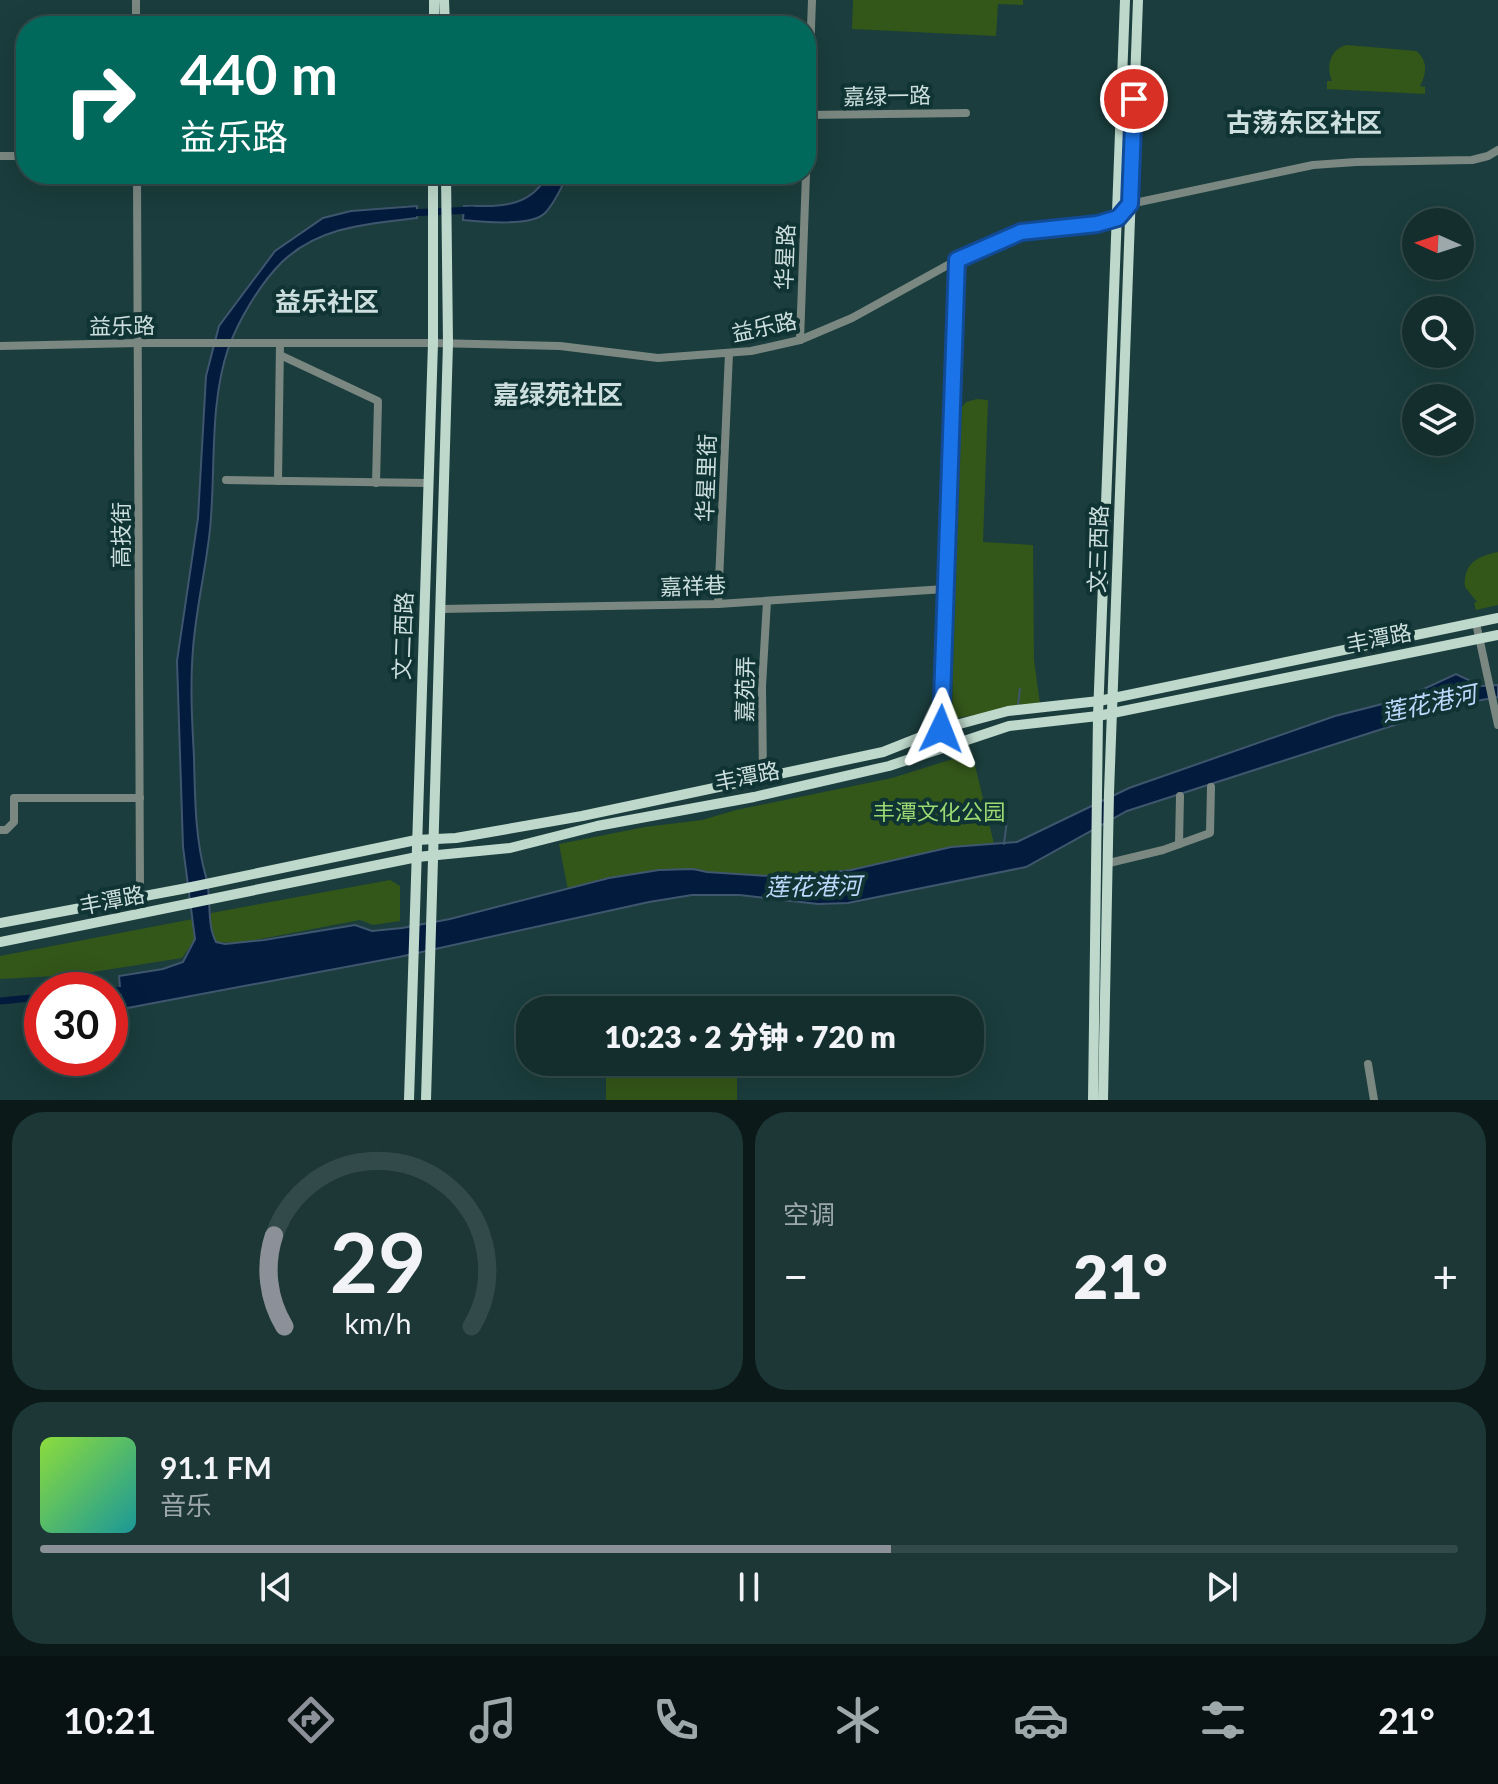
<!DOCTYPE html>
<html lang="zh">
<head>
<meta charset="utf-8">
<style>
	:root { --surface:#142e2e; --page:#1d3636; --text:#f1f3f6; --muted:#9da8aa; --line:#334a4a; --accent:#8c9099 }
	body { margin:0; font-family:Lato,"Noto Sans SC",sans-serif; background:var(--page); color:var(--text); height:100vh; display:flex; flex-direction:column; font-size:30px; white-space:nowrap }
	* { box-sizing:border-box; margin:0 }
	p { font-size:26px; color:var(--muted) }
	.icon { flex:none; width:44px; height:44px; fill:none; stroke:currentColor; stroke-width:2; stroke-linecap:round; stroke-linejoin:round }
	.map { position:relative; height:1100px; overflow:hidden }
	.panel { display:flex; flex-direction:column; gap:12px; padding:12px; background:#0b1919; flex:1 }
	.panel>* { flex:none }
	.hud { position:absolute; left:16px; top:16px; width:800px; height:168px; border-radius:32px; box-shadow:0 8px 32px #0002,0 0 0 2px var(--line); background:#00695c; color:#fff; overflow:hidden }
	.needle { width:52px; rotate:273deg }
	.controls { position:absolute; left:1402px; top:208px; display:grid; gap:16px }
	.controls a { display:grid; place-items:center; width:72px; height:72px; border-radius:50%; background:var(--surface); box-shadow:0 8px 32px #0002,0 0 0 2px var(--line); font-size:40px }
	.speed { position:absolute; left:24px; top:972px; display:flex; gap:16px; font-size:40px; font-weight:700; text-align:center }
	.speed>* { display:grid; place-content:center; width:104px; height:104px; border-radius:50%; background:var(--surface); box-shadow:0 8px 32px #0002,0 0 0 2px var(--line); line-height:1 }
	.speed .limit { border:12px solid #d22; background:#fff; color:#111 }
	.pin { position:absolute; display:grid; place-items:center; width:68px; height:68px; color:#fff; margin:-34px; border:4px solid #fff; border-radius:50%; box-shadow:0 2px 8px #0007 }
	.me { position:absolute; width:88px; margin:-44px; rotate:2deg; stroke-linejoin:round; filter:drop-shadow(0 0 6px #0008) }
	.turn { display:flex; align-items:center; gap:28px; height:168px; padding:0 32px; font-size:36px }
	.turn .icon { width:104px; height:104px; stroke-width:2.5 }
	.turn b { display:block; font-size:56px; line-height:68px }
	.big { font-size:60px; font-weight:800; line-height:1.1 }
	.panel .tile { flex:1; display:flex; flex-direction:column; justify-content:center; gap:12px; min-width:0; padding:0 28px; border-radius:32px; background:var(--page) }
	.panel .dial { align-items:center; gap:0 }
	.dial svg { height:208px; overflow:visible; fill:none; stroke:var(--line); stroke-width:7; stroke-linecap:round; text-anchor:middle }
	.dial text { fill:var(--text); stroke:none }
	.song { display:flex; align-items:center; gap:24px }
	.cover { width:96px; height:96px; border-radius:12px; background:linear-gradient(135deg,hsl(90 70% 55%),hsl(180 70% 35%)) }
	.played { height:8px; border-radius:4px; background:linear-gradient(90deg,var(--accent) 60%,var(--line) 60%) }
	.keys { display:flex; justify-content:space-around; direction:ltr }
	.heat { display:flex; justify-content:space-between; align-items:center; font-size:44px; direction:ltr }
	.panel .tiles { flex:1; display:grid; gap:12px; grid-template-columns:1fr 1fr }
	.tile:last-child { grid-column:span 2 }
	.trip { position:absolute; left:516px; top:996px; width:468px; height:80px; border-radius:32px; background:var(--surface); box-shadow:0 8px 32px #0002,0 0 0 2px var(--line); font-weight:800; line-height:80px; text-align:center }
	.tab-bar { display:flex; height:128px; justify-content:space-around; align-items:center; background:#081212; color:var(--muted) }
	.tab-bar .icon { width:56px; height:56px }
	.tab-bar .selected { color:var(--accent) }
	.tab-bar b { font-size:36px; color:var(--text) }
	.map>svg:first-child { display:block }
</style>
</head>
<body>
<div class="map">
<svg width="1498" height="1100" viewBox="0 0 1498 1100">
	<rect width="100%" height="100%" fill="#1b3d3d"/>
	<!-- green -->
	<g fill="#335619">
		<polygon points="853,0 1023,0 1023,5 998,4 996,36 852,29"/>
		<path d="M1347 45 1416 51C1428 60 1427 74 1420 86L1425 87V94L1327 89V81H1332C1326 66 1330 49 1347 45Z"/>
		<polygon points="977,399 988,400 983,542 1033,545 1034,660 1040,704 952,719 958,412 966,402"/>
		<path d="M1498 552V605L1476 610 1474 603 1477 602 1465 587C1463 564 1477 556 1498 552Z"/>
		<polygon points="972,753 995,848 841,879 569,895 559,844 645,827 702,820 736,810 892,778"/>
		<polygon points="390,880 400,886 400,921 373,925 360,920 239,943 216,942 211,933 211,913"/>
		<polygon points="193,919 195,939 182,958 74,975 0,979 0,956"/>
		<rect x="606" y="1062" width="131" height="38"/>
	</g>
	<!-- water -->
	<g fill="#031c3e" stroke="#3f566e" stroke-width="2">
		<path d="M548 174H568C562 186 555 203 545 213 531 227 482 222 463 220L464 206C499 206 530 209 548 174Z"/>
		<path d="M417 206V218C368 224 320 226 282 262 260 284 239 319 228 349 209 406 216 470 210 529 206 569 196 608 193 649 190 685 192 721 194 757 195 797 195 839 206 877 212 898 206 923 216 942L225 944 264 940 355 925 372 931 402 928 450 919 609 878 659 870 693 869 707 872 785 877 851 870 951 847 1017 842 1129 788 1335 716 1402 699 1456 674 1481 686 1498 685V697L1460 704 1127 811 1026 867 848 903 818 904 739 895H692L649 902 399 957 122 1009 119 976 163 969 183 962 195 939 183 847 177 661 198 518 206 376 219 326 275 251 323 218 351 211Z"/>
	</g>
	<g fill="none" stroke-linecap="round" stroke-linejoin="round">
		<!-- stream -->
		<g stroke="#3f566e" stroke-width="2">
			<polyline points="1018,705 1020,689"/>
			<polyline points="1004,844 1007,820"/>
			<polyline points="682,1069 718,1070"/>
		</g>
		<!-- canal -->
		<g stroke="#031c3e" stroke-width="7">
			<polyline points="409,213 473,210"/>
			<polyline points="110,991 129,990"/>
			<polyline points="0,1001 42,997"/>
		</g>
		<!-- minor -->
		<g stroke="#7b8882" stroke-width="8">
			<polyline points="136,0 136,26"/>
			<polyline points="806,115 966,113"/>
			<polyline points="0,156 26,156"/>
			<polyline points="806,165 812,0"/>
			<polyline points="137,174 140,895"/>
			<polyline points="800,340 806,174"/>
			<polyline points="0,346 138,343 433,343 560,346 658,358 751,351 800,340 852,318 957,260 1021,232 1097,224 1118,218 1130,204 1313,165 1356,162 1472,160 1488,156 1498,150"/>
			<polyline points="280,355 378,401 376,483"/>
			<polyline points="226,480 429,483"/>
			<polyline points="278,481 280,343"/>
			<polyline points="718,604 729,353"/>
			<polyline points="441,609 718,604 945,589"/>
			<polyline points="1476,623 1498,725"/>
			<polyline points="941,729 957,260"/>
			<polyline points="763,777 762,686 767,601"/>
			<polyline points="0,830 6,830 14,822 14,798 140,798"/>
			<polyline points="1179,844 1180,796"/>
			<polyline points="1109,863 1163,850 1210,833 1211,787"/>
			<polyline points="1368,1064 1374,1100"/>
		</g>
		<!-- major -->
		<g stroke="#bed9cc" stroke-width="10">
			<polyline points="434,0 434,26"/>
			<polyline points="444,0 445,26"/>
			<polyline points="0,923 182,889 416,840 456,838 582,816 883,752 941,729 1008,711 1099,701 1498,618"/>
			<polyline points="0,942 417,857 510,848 597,826 754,797 889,766 1009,726 1098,716 1498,635"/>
			<polyline points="409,1100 433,343 433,174"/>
			<polyline points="426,1100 448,343 446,174"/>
			<polyline points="1093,1100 1098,716 1125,0"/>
			<polyline points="1103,1100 1109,793 1138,0"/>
		</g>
	</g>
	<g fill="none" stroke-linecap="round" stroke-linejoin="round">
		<!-- route casing -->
		<g stroke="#114b97" stroke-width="20">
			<polyline id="route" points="941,729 957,260 1021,232 1097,224 1118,218 1130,204 1134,99"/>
		</g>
		<!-- route -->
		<use href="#route" stroke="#1a73e8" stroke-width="14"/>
	</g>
	<g text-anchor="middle" stroke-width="8" stroke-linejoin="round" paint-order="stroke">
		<!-- street labels -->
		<g font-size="22" fill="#ccdede" stroke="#103333">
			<text transform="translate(887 96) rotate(-1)" y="8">嘉绿一路</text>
			<text transform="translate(785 257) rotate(-88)" y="8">华星路</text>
			<text transform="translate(122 326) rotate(-1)" y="8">益乐路</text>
			<text transform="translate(764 327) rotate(-12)" y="8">益乐路</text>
			<text transform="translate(706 478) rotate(-88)" y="8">华星里街</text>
			<text transform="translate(121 535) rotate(-90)" y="8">高技街</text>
			<text transform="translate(1098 549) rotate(-88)" y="8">文三西路</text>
			<text transform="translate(693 586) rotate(-2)" y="8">嘉祥巷</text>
			<text transform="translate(403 636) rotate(-88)" y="8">文二西路</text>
			<text transform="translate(1379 638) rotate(-11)" y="8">丰潭路</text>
			<text transform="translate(745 689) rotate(-89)" y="8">嘉苑弄</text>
			<text transform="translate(747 776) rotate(-11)" y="8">丰潭路</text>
			<text transform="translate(112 900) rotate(-11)" y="8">丰潭路</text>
		</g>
		<!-- park labels -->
		<g font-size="22" fill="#9bd972" stroke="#103333">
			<text x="939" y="820">丰潭文化公园</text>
		</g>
		<!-- water labels -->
		<g font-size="24" font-style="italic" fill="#bdd9fe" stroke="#103333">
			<text transform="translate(1429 704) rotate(-12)" y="8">莲花港河</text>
			<text transform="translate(813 887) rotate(-1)" y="8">莲花港河</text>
		</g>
		<!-- quarter labels -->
		<g font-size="26" font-weight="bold" fill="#ccdede" stroke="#103333">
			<text x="1304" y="132">古荡东区社区</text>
			<text x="327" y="311">益乐社区</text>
			<text x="558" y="404">嘉绿苑社区</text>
		</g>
	</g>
</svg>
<div class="controls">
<a><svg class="needle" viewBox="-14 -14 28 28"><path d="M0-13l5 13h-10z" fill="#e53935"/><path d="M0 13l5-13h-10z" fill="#9da8aa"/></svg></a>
<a><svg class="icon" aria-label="search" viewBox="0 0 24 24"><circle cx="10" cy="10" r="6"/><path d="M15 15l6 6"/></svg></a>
<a><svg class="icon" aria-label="layers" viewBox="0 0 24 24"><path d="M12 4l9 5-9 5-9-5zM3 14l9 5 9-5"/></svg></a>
</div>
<div class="speed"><div class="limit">30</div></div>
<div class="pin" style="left:1134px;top:99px;background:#d93025"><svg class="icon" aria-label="arrive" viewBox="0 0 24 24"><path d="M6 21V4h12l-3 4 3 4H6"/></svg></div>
<svg class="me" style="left:941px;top:729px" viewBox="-20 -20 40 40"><path d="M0-17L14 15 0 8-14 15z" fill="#1a73e8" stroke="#fff" stroke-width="4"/></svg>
<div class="trip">10:23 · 2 分钟 · 720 m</div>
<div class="hud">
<div class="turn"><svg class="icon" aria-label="right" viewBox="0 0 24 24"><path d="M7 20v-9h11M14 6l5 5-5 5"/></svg><div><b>440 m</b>益乐路</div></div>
</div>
</div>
<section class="panel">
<div class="tiles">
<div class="tile dial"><svg viewBox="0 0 100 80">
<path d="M14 69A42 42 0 1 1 86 69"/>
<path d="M14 69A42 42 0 0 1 10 34" stroke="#8c9099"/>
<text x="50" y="56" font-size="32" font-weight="700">29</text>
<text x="50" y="72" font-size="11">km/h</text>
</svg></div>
<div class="tile"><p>空调</p>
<div class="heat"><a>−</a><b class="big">21°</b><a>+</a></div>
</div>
<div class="tile">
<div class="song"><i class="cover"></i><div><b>91.1 FM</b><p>音乐</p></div></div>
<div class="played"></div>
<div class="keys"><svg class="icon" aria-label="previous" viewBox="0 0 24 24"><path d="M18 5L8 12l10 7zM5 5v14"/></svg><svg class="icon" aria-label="pause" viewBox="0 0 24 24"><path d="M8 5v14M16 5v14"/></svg><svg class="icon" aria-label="next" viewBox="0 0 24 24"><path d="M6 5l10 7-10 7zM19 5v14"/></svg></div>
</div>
</div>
</section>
<nav class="tab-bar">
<b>10:21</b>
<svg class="icon selected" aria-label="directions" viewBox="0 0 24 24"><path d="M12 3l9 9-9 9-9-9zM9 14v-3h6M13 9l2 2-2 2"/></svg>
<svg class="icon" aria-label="music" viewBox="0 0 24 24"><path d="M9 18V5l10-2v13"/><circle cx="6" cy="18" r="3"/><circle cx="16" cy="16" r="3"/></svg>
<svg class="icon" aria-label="phone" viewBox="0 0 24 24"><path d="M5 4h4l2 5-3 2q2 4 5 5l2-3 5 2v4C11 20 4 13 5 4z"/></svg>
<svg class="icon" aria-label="climate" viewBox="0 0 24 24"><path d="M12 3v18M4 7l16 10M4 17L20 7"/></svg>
<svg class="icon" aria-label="car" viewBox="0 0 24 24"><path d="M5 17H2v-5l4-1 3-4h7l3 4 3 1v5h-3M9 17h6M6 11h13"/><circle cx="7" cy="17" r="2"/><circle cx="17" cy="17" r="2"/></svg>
<svg class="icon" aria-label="filters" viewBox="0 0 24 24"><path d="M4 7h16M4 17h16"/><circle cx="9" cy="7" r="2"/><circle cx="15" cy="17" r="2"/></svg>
<b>21°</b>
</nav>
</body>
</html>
